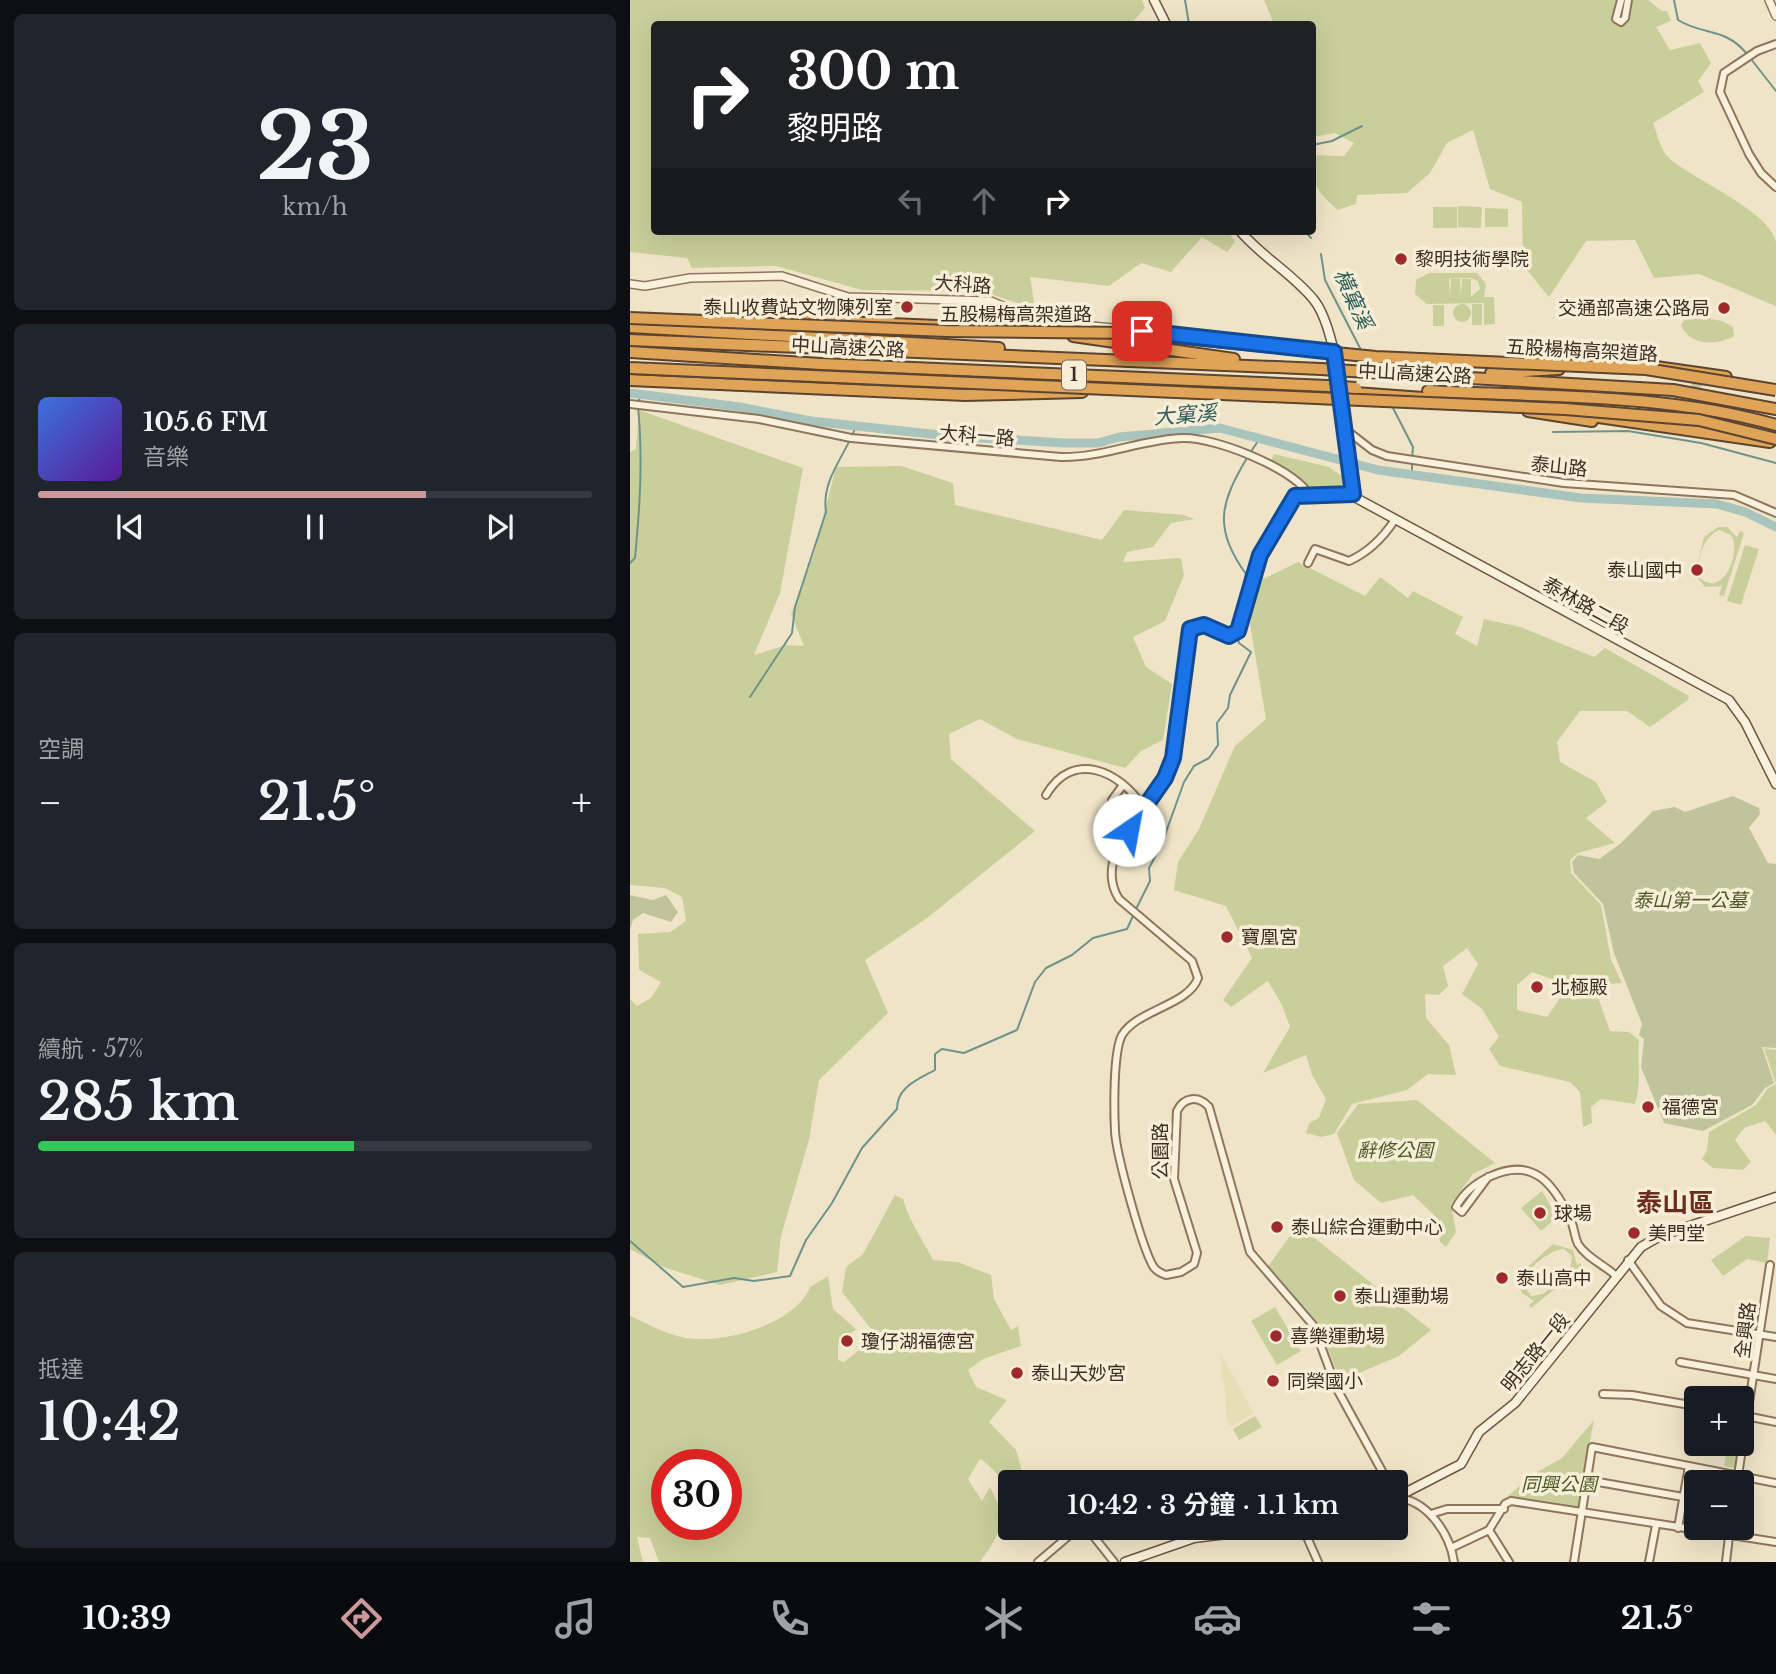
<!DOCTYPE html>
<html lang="zh-TW">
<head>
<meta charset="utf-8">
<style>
	:root { --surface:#171b24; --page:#20242c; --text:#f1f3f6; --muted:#9ea1a6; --line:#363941; --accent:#cc999b }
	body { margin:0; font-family:"Libre Baskerville","Noto Sans TC",serif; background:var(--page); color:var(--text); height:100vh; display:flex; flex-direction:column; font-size:26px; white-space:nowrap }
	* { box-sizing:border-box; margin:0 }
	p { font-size:23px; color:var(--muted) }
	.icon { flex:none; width:38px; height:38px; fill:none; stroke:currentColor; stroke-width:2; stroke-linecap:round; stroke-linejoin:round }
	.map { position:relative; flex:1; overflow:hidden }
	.sheet { display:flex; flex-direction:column; gap:14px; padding:14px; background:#0d0f14; width:630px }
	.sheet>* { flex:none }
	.top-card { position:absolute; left:21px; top:21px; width:665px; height:214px; border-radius:7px; box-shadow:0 7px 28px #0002; background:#202124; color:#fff; overflow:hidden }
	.controls { position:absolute; left:1054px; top:1386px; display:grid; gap:14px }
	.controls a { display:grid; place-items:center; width:70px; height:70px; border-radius:7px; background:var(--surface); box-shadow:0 7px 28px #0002; font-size:35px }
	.speed { position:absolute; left:21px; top:1449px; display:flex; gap:14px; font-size:35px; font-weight:700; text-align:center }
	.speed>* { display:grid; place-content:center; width:91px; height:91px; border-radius:50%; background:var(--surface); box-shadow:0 7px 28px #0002; line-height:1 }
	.speed .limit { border:10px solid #d22; background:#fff; color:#111 }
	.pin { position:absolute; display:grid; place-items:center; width:60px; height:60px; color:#fff; margin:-30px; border-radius:14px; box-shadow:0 4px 10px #0006 }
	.me { position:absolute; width:77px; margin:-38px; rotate:33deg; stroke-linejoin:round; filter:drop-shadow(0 0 5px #0008) }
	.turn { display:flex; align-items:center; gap:24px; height:147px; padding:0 21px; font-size:32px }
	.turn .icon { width:91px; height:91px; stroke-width:2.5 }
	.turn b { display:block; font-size:49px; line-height:60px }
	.lanes { display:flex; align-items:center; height:66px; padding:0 21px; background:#0003; justify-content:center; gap:35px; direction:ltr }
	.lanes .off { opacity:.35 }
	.big { font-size:52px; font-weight:600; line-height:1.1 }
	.sheet .widget { flex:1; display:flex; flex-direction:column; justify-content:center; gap:10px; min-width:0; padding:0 24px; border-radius:10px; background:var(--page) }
	.sheet .dial { align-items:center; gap:0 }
	.dial b { font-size:91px; line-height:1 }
	.song { display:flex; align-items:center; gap:21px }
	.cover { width:84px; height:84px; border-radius:10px; background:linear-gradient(135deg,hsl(220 70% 55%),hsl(270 70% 35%)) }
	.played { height:7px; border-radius:4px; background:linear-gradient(90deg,var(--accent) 70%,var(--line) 70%) }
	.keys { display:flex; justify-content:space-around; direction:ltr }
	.heat { display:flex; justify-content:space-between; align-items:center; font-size:38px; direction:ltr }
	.charge { height:10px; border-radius:5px; background:linear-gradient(90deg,#34c759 57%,var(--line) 0) }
	.trip { position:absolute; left:368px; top:1470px; width:410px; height:70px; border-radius:7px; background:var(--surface); box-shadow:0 7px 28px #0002; font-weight:600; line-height:70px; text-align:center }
	.tab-bar { display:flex; height:112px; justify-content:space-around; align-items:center; background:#090b0e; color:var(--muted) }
	.tab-bar .icon { width:49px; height:49px }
	.tab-bar .on { color:var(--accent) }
	.tab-bar b { font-size:32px; color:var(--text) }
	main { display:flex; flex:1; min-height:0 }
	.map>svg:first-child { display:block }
</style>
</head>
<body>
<main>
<section class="sheet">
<div class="widget dial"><b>23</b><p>km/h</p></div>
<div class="widget">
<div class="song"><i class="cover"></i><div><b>105.6 FM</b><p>音樂</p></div></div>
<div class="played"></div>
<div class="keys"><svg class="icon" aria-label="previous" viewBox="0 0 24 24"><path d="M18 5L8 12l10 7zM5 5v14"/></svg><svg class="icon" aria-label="pause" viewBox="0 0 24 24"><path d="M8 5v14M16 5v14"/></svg><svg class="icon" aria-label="next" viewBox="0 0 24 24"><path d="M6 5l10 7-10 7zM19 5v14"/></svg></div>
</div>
<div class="widget"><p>空調</p>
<div class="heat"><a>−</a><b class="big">21.5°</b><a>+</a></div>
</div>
<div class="widget"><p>續航 · 57%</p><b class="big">285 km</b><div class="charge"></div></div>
<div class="widget"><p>抵達</p><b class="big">10:42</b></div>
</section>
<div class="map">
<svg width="1146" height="1562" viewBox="0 0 1146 1562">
	<rect width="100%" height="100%" fill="#f0e4c8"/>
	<!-- farmland -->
	<polygon fill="#e6deb5" points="589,1351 624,1413 600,1427 596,1417 595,1384 590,1375 592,1372"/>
	<!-- green -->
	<g fill="#c9cf9b" fill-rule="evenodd">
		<polygon points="0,0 512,0 515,8 501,24 24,24 24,231 598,231 605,242 597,252 572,237 541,272 511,263 479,286 400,277 405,309 352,291 232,290 146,266 62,268 57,258 0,252"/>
		<path d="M634 0H1018L1032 11H1037L1041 21 1026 27 1040 50 1070 43 1081 63 1068 81 1074 92 1023 123C1027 133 1030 149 1038 157 1063 180 1139 210 1146 242 1146 261 1146 286 1146 306L1069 274 1024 278 1005 240 956 241 919 297 893 265 892 202 860 189 843 130 817 143 800 173 777 193 727 195 726 204 708 210C685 190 683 186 683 155L714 156 724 143 705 133 683 137 682 24H644Z"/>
		<polygon points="828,206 852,207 851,228 828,227"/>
		<rect x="803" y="207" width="24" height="21"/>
		<polygon points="855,208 878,209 878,227 855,227"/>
		<path d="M847 273 856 284 854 297H864L865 324 854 325V303L797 304 785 294 786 280 799 273ZM812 279 841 278 848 281 850 289 841 297V279H832L831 297 830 279H821L820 297 819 279Z"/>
		<circle cx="832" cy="313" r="9"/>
		<rect x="842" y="304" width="10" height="21"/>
		<rect x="803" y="305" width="11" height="21"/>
		<path d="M1065 316 1092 321 1103 327 1104 336C1087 346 1059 346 1051 325L1056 318Z"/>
		<polygon points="9,410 173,468 150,593 124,655 156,645 174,646 161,614 184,554 206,467 271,466 323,483 325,505 472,540 494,510 553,515 565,519 541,523 523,547 497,552 493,562 551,558 554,575 535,621 503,637 516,667 542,684 533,740 511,751 495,768 387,739 350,719 319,734 321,759 405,831 297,918 235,960 258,1013 189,1080 179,1140 151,1236 147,1272 90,1285 33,1267 0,1249 0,999 7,1006 21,998 31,982 9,970 8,934 40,932 56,921 52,897 35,888 0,885 0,452 6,449"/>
		<polygon points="644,454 699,467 716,479 717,489 684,489 641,461"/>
		<path d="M1088 527H1097L1107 537 1110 531 1114 533 1094 596 1089 595 1092 586 1075 587 1065 574 1074 537ZM1090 530 1101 535C1112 550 1094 599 1070 578 1064 564 1074 534 1090 530Z"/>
		<polygon points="1115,545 1129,549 1111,605 1097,601"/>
		<path d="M668 562 735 596 750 577 778 598 783 591 833 617 825 634 847 646 854 619 890 627 964 657 975 648 1059 696 1058 700 1020 727 997 711H950L927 742 930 762 966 782 977 802 956 818 985 843 948 853 940 860 941 873 971 905 981 960 992 983 977 984 967 995 980 1031 999 1032 1009 1040C1007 1063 1012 1082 1005 1104L971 1099 961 1107 962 1123 953 1127 950 1092 940 1082 870 1066 859 1049 869 1037 852 1009 832 994 848 964 837 948 813 966 818 986 809 995 795 994 796 1018 819 1045 826 1075 798 1074 777 1090 722 1104 704 1134 691 1137 676 1133 679 1123 689 1118 696 1099 682 1075 676 1055 633 1073 660 1027 652 1005 638 981 601 1007 593 1000 622 958 596 906 544 890 548 862 569 829 605 746 636 719 620 624 627 582ZM902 972 939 985 917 1017 887 1010V985Z"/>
		<polygon points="1134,1048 1146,1050 1146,1135 1135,1121 1114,1128 1105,1140 1121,1162 1113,1170 1083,1168 1072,1159 1077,1150 1079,1132 1126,1105 1138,1088 1146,1084"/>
		<polygon points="787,1100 865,1163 843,1174 821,1204 826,1232 816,1247 810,1242 807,1218 783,1195 751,1203 724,1180 707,1133 728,1104"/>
		<polygon points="912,1191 927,1217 911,1231 891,1208"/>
		<path d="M265 1195 273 1199C279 1221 293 1240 303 1260L328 1262 361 1275 364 1299 381 1330 388 1326 391 1346 353 1359 338 1370 346 1387 377 1400 359 1422 386 1450 395 1482H380V1494C373 1480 363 1467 350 1459L338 1479 352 1501 360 1487C378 1523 372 1530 350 1562H29L20 1538 7 1537 13 1562H0V1316C16 1323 34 1333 51 1337 88 1346 166 1325 180 1287L198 1276 203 1309 226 1329 208 1344V1360L214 1362 239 1342 241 1329 212 1292 216 1267 233 1254ZM37 1465H96V1524H37Z"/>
		<polygon points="668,1225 801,1330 769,1356 711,1381 687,1324 637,1268"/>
		<polygon points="1116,1236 1140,1238 1137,1263 1117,1259 1093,1276 1081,1260"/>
		<path d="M923 1244 943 1250 947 1265 950 1263 953 1267 901 1308 899 1305 904 1301 892 1293 887 1281 893 1271ZM934 1249 942 1256 940 1271 913 1294 901 1296 893 1284C895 1269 919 1250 934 1249Z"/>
		<polygon points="645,1307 671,1351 647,1365 621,1321"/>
		<polygon points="625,1416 632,1427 609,1440 603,1429"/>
		<polygon points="964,1420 948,1505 944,1509 880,1499 878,1496 904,1474 932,1458"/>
		<polygon points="1098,1444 1110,1444 1105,1468 1094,1466"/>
	</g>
	<!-- cemetery -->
	<g fill="#bfc49a">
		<polygon points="1103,796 1129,808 1130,814 1119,828 1138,863 1146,864 1146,1048 1132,1047 1144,1083 1135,1088 1122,1105 1073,1131 1034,1123 1011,1067 1014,1039 1009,1035 1012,1024 984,953 973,904 944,873 942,862 948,855 969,859 990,844 1023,811 1045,807 1055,812"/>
		<polygon points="36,895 48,912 41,922 13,913 3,920 0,930 0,895 23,900"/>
	</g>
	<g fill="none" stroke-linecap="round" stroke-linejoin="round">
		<!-- stream -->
		<g stroke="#6f938a" stroke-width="2">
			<polyline points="555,0 559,24"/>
			<path d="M1044 0 1048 20C1074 36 1095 27 1117 54"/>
			<polyline points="1121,59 1146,91"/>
			<polyline points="682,145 702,141 732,126"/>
			<polyline points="675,231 681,238"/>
			<polyline points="691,254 695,280 732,352"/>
			<polyline points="54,315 139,314"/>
			<polyline points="9,401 10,394"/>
			<polyline points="763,408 783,447 782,458"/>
			<polyline points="923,432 998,431 1071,443 1146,463"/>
			<polyline points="620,453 630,438"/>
			<polyline points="782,476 782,464"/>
			<path d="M0 563 5 558C10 506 13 457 8 407"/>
			<path d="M605 628 616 574C583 529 590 503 617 458"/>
			<path d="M120 697 162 633 165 607 196 512C191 479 216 455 226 426"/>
			<polyline points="506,909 520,881 519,868 531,846 554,782 564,766 579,758 588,745 587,723 598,708 600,695 621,652 609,643 606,633"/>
			<path d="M0 1241 53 1287 104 1278 124 1281 160 1276 176 1240 202 1203 232 1148 267 1109C267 1087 287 1080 305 1070V1054L312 1049 334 1053 387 1030 405 982 416 968 442 955 463 938 497 929 504 914"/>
		</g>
		<!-- river -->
		<polyline stroke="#a9c4bc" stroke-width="9" points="0,393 110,407 181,421 319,436 434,443 468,443 489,437 590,428 748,470 951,498 1087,504 1115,512 1146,527"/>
		<!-- motorway-tunnel -->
		<polyline stroke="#ccc0a6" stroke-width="10" stroke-dasharray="10 5" stroke-linecap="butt" points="1063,417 1067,381"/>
		<!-- minor casing -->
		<g stroke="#8d765c" stroke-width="10">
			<g id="minor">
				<polyline points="991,0 986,19 991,22 995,18 998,0"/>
				<polyline points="1146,44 1127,51 1094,73 1090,92 1119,154 1131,173 1146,187"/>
				<path d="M0 404 129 419 221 438 431 457C472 458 512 439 553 438 584 437 660 467 678 493"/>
				<polyline points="715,429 742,450 757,456 934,483 1104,495 1146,513"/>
				<path d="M723 494 665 497 630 555 608 631 599 636 569 625 557 633 543 759C529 801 459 852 489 899L562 961 568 978C559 1005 507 1010 492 1035 483 1052 484 1111 485 1131 486 1154 512 1247 523 1266 526 1271 530 1273 536 1275L551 1272 564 1264 567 1253 544 1179 547 1111C554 1097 568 1095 579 1107L620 1252 683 1325 707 1389 758 1482"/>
				<path d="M678 563 685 549 719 561C739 552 752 539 764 521"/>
				<path d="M416 795C443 749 490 771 513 807"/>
				<polyline points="482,800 493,785"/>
				<path d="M858 1177 832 1212 826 1207C834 1192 845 1183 861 1176 903 1157 923 1183 940 1218 944 1226 944 1235 948 1244 956 1257 974 1265 985 1275"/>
				<polyline points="998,1260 1031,1306 1057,1323 1146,1337"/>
				<polyline points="1050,1362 1146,1379"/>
				<polyline points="973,1394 1002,1395 1066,1406"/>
				<polyline points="1111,1415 1146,1422"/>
				<polyline points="957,1480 1053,1497"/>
				<polyline points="1107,1482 1140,1265"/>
				<path d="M766 1498C797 1499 820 1534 824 1562"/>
				<polyline points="801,1514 817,1509 874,1509"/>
				<polyline points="457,1528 484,1562"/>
				<polyline points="673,1528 688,1562"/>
				<polyline points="1048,1528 1059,1466"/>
				<polyline points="859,1530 879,1562"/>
				<polyline points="821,1548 859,1530 875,1504 881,1501 1146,1542"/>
				<polyline points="408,1562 448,1528"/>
				<polyline points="944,1562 962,1447 1146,1483"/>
				<polyline points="1019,1562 1026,1525"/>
				<polyline points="1096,1562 1100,1528"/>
			</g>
		</g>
		<!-- tertiary casing -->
		<g stroke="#8d765c" stroke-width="10">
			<g id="tertiary">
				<polyline points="1139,0 1146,16"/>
				<polyline points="0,284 15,286 60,278 152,276 218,297 361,301 408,321 494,329"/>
			</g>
		</g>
		<!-- secondary casing -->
		<g stroke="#6f573f" stroke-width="11">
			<g id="secondary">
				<polyline points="524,0 536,24"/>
				<path d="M610 231C632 257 663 274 684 300 710 332 718 449 723 494L728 499 1099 700 1115 722 1146 784"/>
				<polyline points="765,1498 831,1464 849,1432 885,1403 1011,1247 1030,1236 1146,1197"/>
				<polyline points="495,1562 564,1538 646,1528"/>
			</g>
		</g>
		<!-- motorway casing -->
		<g stroke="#5b4430" stroke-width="14">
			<g id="motorway">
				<polyline points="139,319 308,326"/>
				<polyline points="0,327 369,348"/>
				<polyline points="443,336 604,359"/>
				<polyline points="0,340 691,369"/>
				<polyline points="0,352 191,364 697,386"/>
				<polyline points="1019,366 1096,377"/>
				<polyline points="721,371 1043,390 1146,409"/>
				<polyline points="861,373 929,369"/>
				<polyline points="0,380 335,395 452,392"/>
				<path d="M798 391C914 397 1034 393 1146 425"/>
				<polyline points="725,393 807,399"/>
				<polyline points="898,411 962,421"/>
				<polyline points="955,415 1140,442"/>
			</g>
		</g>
		<!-- minor -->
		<use href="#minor" stroke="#faf1dc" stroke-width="6"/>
		<!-- tertiary -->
		<use href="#tertiary" stroke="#faf1dc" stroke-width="7"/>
		<!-- secondary -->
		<use href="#secondary" stroke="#faf1dc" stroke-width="8"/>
		<!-- motorway -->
		<use href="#motorway" stroke="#e0a458" stroke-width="10"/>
		<!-- motorway-bridge casing -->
		<g stroke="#5b4430" stroke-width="14" stroke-linecap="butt">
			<g id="motorway-bridge">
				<polyline points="0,318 316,331 504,333 746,357 1016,369 1146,390"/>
				<polyline points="0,368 935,409 1069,420 1146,439"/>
				<polyline points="691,369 721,371"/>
				<polyline points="697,386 726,388"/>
			</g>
		</g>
		<!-- motorway-bridge -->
		<use href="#motorway-bridge" stroke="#e0a458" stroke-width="10"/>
	</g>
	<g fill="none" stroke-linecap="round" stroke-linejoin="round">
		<!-- route casing -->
		<g stroke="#114b97" stroke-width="18">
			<polyline id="route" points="499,830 535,778 543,758 560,629 574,625 599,636 608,631 630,555 665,496 723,494 704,352 512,331"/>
		</g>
		<!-- route -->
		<use href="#route" stroke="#1a73e8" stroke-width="12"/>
	</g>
	<!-- markers -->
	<g fill="#9e2a2b" stroke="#f7eed8" stroke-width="2.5">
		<circle cx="771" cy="259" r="7"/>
		<circle cx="277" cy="307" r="7"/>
		<circle cx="1094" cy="308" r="7"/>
		<circle cx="1067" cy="570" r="7"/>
		<circle cx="597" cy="937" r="7"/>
		<circle cx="907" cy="987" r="7"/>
		<circle cx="1018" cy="1107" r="7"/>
		<circle cx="910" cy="1213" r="7"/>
		<circle cx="647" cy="1227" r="7"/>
		<circle cx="1004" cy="1233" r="7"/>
		<circle cx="872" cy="1278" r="7"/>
		<circle cx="710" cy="1296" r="7"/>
		<circle cx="646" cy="1336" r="7"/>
		<circle cx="217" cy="1341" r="7"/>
		<circle cx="387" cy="1373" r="7"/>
		<circle cx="643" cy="1381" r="7"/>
	</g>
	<g text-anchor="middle" stroke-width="7" stroke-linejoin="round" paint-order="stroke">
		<!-- shield labels -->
		<rect fill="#f7eed8" stroke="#756857" stroke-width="2" x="432" y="360.5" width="24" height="29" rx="5"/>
		<g font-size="18" font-weight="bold" fill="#3d2e20">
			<text x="444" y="381">1</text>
		</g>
		<!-- poi labels -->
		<g font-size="19" fill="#3d2e20" stroke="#f7eed8" text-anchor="start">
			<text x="785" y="266">黎明技術學院</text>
			<text x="263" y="314" text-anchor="end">泰山收費站文物陳列室</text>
			<text x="1080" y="315" text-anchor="end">交通部高速公路局</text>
			<text x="1053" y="577" text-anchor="end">泰山國中</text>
			<text x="611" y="944">寶凰宮</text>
			<text x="921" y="994">北極殿</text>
			<text x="1032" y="1114">福德宮</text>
			<text x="924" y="1220">球場</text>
			<text x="661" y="1234">泰山綜合運動中心</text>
			<text x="1018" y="1240">美門堂</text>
			<text x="886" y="1285">泰山高中</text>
			<text x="724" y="1303">泰山運動場</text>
			<text x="660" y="1343">喜樂運動場</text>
			<text x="231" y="1348">瓊仔湖福德宮</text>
			<text x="401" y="1380">泰山天妙宮</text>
			<text x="657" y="1388">同榮國小</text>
		</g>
		<!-- street labels -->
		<g font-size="19" fill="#3d2e20" stroke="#f7eed8">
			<text transform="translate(333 284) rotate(4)" y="7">大科路</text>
			<text x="386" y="321">五股楊梅高架道路</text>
			<text transform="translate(218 347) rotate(3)" y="7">中山高速公路</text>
			<text transform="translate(952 350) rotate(3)" y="7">五股楊梅高架道路</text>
			<text transform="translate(785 373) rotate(3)" y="7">中山高速公路</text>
			<text transform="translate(347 435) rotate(5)" y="7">大科一路</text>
			<text transform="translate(929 466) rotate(6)" y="7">泰山路</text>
			<text transform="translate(956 605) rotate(29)" y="7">泰林路二段</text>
			<text transform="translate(530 1151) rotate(-90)" y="7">公園路</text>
			<text transform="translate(1115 1330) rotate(-83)" y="7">全興路</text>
			<text transform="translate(905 1352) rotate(-51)" y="7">明志路一段</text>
		</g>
		<!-- park labels -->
		<g font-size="19" font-style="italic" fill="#4d5a26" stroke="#f7eed8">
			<text x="1060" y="907">泰山第一公墓</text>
			<text x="765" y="1157">辭修公園</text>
			<text x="929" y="1491">同興公園</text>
		</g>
		<!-- water labels -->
		<g font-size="21" font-style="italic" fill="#2f5d5a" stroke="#f7eed8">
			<text transform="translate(723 299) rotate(66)" y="7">橫窠溪</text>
			<text transform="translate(555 415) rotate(-4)" y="7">大窠溪</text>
		</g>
		<!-- district labels -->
		<g font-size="26" font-weight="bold" fill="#6b2e1e" stroke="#f7eed8">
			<text x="1045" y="1212">泰山區</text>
		</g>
	</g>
</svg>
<div class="controls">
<a>+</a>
<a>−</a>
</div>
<div class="speed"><div class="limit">30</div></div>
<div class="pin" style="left:512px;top:331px;background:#d93025"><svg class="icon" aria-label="arrive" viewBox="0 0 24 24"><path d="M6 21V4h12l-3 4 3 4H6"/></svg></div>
<svg class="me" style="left:499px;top:830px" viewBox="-20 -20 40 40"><circle r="19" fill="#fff"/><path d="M0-13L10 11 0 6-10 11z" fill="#1a73e8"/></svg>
<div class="trip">10:42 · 3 分鐘 · 1.1 km</div>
<div class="top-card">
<div class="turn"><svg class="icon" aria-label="right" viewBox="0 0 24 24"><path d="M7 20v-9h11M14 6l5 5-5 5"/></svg><div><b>300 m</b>黎明路</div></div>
<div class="lanes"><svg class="icon off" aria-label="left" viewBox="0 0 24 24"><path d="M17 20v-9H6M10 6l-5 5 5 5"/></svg><svg class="icon off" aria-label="ahead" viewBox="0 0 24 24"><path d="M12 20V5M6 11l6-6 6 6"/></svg><svg class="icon" aria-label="right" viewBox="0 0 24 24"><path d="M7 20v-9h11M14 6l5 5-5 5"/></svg></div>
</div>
</div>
</main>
<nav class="tab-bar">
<b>10:39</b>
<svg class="icon on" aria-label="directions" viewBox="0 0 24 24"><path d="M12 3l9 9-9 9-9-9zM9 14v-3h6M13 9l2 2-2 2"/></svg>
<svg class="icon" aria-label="music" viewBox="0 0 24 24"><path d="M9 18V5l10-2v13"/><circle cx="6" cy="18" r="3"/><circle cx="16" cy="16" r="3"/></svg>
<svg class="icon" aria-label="phone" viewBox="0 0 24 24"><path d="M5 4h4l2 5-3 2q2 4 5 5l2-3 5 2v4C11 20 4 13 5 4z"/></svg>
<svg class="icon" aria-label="climate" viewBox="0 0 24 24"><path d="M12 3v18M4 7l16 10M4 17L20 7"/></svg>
<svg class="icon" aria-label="car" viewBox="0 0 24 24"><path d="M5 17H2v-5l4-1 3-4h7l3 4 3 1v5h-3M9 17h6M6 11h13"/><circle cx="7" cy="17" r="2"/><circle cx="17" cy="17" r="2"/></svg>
<svg class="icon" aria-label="filters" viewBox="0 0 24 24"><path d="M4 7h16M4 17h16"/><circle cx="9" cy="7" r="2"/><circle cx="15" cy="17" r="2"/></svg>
<b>21.5°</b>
</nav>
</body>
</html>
